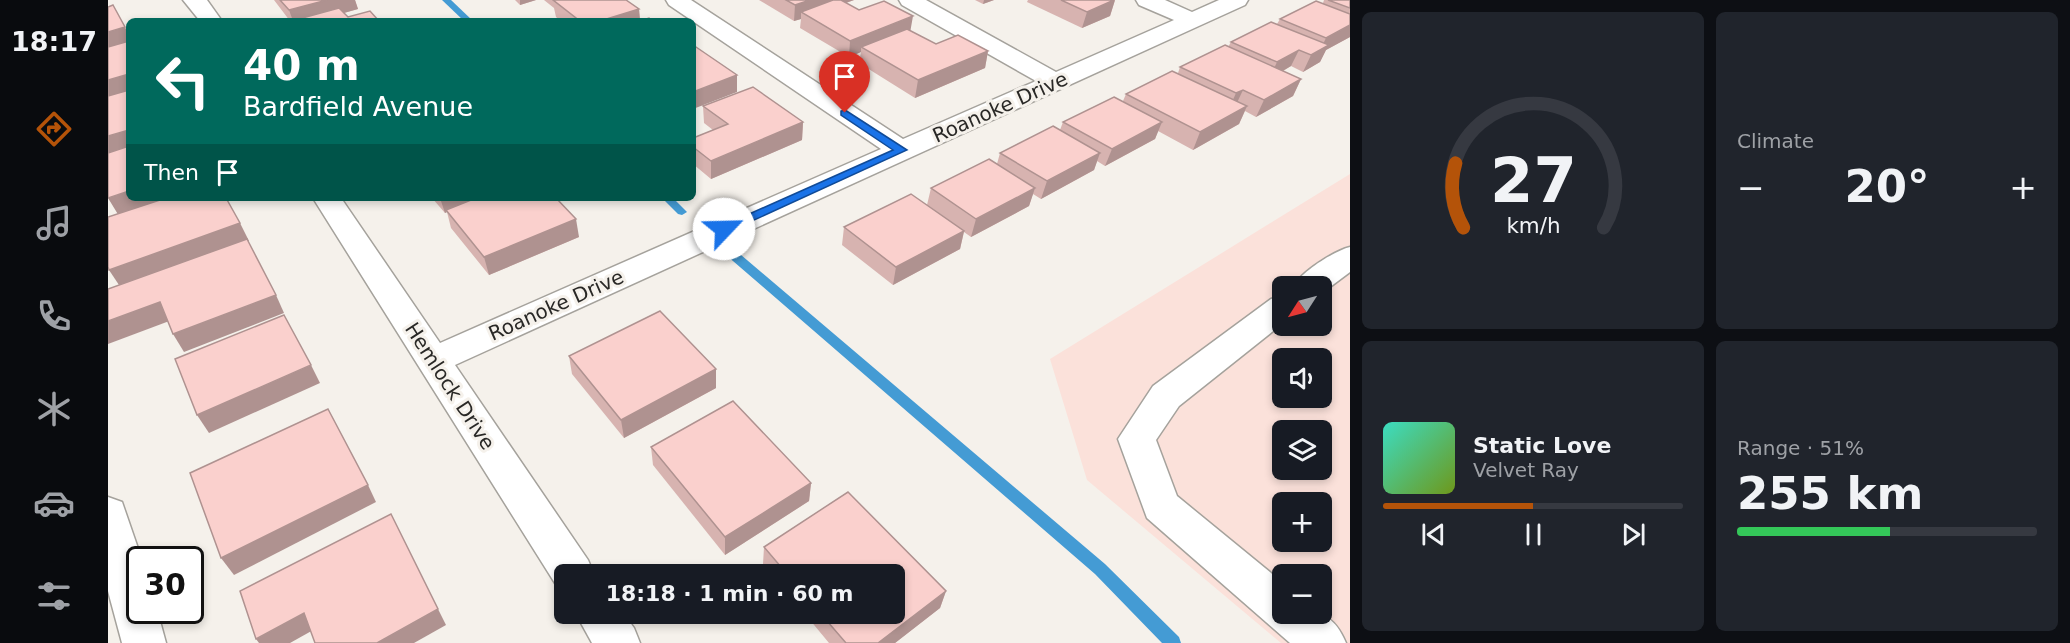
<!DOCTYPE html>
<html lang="en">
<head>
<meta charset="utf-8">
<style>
	:root { --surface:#171b24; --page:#20242c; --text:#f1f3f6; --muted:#9ea1a6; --line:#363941; --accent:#b45309 }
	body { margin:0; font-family:"DejaVu Sans",sans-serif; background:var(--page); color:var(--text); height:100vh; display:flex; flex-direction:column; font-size:22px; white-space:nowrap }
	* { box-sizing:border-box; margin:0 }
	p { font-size:20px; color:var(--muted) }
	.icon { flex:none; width:33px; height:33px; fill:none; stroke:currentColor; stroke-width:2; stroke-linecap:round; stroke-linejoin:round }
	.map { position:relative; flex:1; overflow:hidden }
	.drawer { display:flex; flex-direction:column; gap:12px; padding:12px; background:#0d0f14; width:720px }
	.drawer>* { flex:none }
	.top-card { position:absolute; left:18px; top:18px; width:570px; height:183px; border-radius:9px; box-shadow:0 3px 9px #0003; background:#00695c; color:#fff; overflow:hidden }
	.needle { width:39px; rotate:234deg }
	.controls { position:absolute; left:1164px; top:276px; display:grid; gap:12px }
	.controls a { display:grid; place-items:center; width:60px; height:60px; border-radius:9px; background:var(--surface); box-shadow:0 3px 9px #0003; font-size:30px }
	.speed { position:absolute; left:18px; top:546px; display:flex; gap:12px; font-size:30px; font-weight:700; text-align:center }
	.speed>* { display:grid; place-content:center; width:78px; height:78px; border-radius:50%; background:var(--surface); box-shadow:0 3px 9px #0003; line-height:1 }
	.speed .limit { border:3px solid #111; border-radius:9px; background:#fff; color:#111 }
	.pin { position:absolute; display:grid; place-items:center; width:51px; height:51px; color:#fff; margin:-62px -26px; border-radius:50% 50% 50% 0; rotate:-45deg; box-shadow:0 0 6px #0007 }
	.pin .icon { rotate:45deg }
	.me { position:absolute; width:66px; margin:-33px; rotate:66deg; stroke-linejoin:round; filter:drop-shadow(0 0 4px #0008) }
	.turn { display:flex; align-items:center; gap:21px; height:126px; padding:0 18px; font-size:27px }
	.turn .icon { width:78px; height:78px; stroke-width:2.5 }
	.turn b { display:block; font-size:42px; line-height:51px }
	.then { display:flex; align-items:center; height:57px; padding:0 18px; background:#0003; gap:12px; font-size:22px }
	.big { font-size:45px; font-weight:800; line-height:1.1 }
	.drawer .tile { flex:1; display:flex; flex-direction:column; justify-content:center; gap:9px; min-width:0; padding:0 21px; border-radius:9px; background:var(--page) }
	.drawer .dial { align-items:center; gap:0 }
	.dial svg { height:156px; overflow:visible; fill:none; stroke:var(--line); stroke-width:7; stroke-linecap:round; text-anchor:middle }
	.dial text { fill:var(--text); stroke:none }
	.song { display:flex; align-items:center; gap:18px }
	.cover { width:72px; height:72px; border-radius:9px; background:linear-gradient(135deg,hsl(170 70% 55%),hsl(80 70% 35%)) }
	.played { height:6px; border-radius:3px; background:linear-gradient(90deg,var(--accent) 50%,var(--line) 50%) }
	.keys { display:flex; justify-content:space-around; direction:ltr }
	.heat { display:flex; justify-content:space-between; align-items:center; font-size:33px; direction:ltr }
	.charge { height:9px; border-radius:4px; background:linear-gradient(90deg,#34c759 51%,var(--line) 0) }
	.drawer .tiles { flex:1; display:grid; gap:12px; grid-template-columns:repeat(2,1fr) }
	.trip { position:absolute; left:446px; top:564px; width:351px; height:60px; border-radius:9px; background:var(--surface); box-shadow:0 3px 9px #0003; font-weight:800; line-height:60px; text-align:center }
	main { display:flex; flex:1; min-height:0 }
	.tab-bar { display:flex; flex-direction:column; width:108px; justify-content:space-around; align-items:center; background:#090b0e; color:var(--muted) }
	.tab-bar .icon { width:42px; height:42px }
	.tab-bar .selected { color:var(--accent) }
	.tab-bar b { font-size:27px; color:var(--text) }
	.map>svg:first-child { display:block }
</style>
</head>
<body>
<main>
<nav class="tab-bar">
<b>18:17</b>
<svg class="icon selected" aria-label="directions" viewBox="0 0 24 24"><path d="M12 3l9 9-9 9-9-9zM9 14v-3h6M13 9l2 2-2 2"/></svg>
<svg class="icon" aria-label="music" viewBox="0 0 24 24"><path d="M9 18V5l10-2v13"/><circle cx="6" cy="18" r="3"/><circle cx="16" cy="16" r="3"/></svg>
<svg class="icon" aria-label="phone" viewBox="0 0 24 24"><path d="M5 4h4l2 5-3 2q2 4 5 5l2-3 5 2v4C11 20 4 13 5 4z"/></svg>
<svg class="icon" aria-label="climate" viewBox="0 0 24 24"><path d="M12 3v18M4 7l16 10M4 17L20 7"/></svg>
<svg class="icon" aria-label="car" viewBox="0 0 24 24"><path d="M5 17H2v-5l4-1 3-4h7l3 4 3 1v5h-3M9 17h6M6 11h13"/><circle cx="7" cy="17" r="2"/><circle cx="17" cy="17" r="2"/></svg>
<svg class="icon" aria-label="filters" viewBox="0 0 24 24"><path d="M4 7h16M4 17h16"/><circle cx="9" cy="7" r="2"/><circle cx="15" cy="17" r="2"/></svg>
</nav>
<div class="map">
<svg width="1242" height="643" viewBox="0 0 1242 643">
	<rect width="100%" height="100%" fill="#f5f1eb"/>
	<!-- industrial -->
	<path fill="#fbe1da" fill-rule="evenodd" d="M1242 174V643H1173L979 480 942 359ZM1174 286H1214V326H1174ZM1174 358H1214V398H1174ZM1174 430H1214V470H1174ZM1174 502H1214V542H1174ZM1174 574H1214V614H1174Z"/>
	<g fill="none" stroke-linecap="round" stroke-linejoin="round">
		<!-- stream -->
		<g fill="#449bd4" fill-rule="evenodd">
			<polygon points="334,0 343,0 365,21 356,21"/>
			<polygon points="554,198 565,198 579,212 574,215 570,214"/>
			<polygon points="622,248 626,249 997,564 1071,637 1073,643 1054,643 987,574 618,255 616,252 618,249"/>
		</g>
		<!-- minor casing -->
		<g stroke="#a5a29c" stroke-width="3">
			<g id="minor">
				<polygon points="75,0 99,0 114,21 92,21"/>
				<polygon points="558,0 583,0 795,139 928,81 794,5 791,0 818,0 948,72 1066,20 1031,5 1028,0 1057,0 1084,12 1111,0 1140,0 1137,5 1093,25 347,365 480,560 486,574 456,574 456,590 450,588 205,198 233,198 332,343 773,149 561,5"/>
				<path d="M1242 247V272L1214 293V286H1186C1193 272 1226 251 1242 247Z"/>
				<path d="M1174 296V324L1071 406 1048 440 1069 496 1174 582V614C1208 614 1223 608 1238 643H1182L1039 518 1010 439 1045 386 1163 299Z"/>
				<polygon points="0,497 14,502 34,560 32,560 32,610 49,610 58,643 14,643 0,591"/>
				<polygon points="468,614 516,614 526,628 532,643 484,643"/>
			</g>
		</g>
		<!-- minor -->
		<use href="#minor" fill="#fff" fill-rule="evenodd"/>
	</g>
	<!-- wall -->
	<g fill="#d7b3b0">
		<polygon points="166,0 247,0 250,9 236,13 240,17 271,21 182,21"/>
		<polygon points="407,0 428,0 412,5"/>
		<polygon points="436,0 518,0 531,9 532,21 453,21 448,17 446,8"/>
		<polygon points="651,0 746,0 738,3 751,10 803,31 828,44 880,51 877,68 807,98 751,63 753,52 741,57 692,28 693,19 686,21"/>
		<polygon points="867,0 886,0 875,4"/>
		<polygon points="920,0 1007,0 1002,16 974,28 919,2"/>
		<polygon points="1216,0 1242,0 1242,37 1218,50 1212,62 1195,72 1183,66 1175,71 1193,79 1185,96 1148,117 1137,111 1131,124 1085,150 1050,131 1047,139 997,166 989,161 986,170 933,199 925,194 921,206 863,237 856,232 852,249 785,285 734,245 736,227 819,205 823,188 889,164 892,153 952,130 955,122 1015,101 1018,94 1070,73 1072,67 1120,47 1123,42 1169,24 1172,19 1215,3"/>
		<polygon points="595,106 695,122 694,140 603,179 585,164 585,138 605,130 596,123"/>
		<polygon points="324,198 448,198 471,237 381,275 343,228 339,212 337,213"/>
		<polygon points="461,356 608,369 608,388 516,438 464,374"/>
		<polygon points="543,447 703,483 701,501 617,555 545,465"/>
		<polygon points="740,492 838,591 832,608 787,643 721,643 697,614 786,614 786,574 664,574 655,564 656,547"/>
	</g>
	<!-- shaded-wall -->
	<g fill="#af9290">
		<polygon points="219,0 247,0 250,9 207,21 185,21 181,10"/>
		<polygon points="412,0 428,0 412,5"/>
		<polygon points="702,0 746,0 701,16 693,12 693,19 686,21 687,5"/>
		<polygon points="876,0 886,0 875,4"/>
		<polygon points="1007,0 1002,16 974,28 979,12"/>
		<polygon points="531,9 532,21 492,21"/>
		<polygon points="805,16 802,33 753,47 753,52 741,57 742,41"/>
		<polygon points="1242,25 1242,37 1218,50 1212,62 1195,72 1203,55 1212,50 1218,38"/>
		<polygon points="17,27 21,36 21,45 0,50 0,32"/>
		<polygon points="1191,50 1183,66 1161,79 1169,62"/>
		<polygon points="880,51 877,68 807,98 810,80"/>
		<polygon points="21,74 21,94 0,100 0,80"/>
		<polygon points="629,75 629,92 585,109 585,92"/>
		<polygon points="1193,79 1185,96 1148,117 1156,100"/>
		<polygon points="1135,90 1127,107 1120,111 1128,93"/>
		<polygon points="1139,106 1131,124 1085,150 1092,132"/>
		<polygon points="695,122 694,140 603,179 603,161"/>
		<polygon points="1054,122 1047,139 997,166 1004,149"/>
		<polygon points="21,130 21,151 0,157 0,136"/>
		<polygon points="992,153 986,170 933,199 939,181"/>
		<polygon points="927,188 921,206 863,237 868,219"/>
		<polygon points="21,191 21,198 64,198 11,216 0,198"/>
		<polygon points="332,198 376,198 338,210 339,212 337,213"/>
		<polygon points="468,219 471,237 381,275 376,257"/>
		<polygon points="132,223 141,241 13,288 1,270"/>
		<polygon points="856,231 852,249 785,285 788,267"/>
		<polygon points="168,295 176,313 76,352 65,334"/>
		<polygon points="52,302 64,320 0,344 0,321"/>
		<polygon points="203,365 212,383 101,433 89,415"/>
		<polygon points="608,369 608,388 516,438 513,420"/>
		<polygon points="703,483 701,501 617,555 617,537"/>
		<polygon points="260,485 268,502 126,575 113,558"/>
		<polygon points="838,591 832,608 787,643 770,643"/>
		<polygon points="330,609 338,625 306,643 269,643"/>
		<polygon points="196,613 207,629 182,643 151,643 148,639"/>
	</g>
	<!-- building -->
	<g fill="#fad0cd" stroke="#af9290" stroke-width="1.5">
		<polygon points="172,0 219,0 181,10"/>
		<polygon points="445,0 518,0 531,9 492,21 472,21"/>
		<polygon points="678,0 702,0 687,5"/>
		<polygon points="725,0 733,0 751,10 776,1 805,16 742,41 693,12"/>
		<polygon points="953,0 1006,0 979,12"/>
		<polygon points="1220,0 1242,0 1242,8"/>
		<polygon points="1208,1 1242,14 1242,25 1218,38 1172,19"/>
		<polygon points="5,5 17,27 0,32 0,7"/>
		<polygon points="231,8 240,17 262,11 271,21 188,21 187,20"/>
		<polygon points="541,18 545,21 532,21"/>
		<polygon points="1163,22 1221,45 1203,55 1191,50 1169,62 1123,42"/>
		<polygon points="799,29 828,44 850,35 880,51 810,80 753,47"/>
		<polygon points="21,41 21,74 0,80 0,47"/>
		<polygon points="1117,45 1193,79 1156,100 1135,90 1128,93 1072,67"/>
		<polygon points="588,47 629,75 585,92 585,48"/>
		<polygon points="1064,71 1139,106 1092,132 1018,94"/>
		<polygon points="645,87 695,122 603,161 585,147 585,138 620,124 595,106"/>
		<polygon points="21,90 21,130 0,136 0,96"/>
		<polygon points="1006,97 1054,122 1004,149 955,122"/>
		<polygon points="945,126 992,153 939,181 892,153"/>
		<polygon points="21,146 21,191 0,198 0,153"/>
		<polygon points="881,159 927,188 868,219 823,188"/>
		<polygon points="803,194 856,231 788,267 736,227"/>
		<polygon points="58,198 118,198 132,223 1,270 0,267 0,217"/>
		<polygon points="368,198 448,198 468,219 376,257 338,210"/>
		<polygon points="139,239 168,295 65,334 52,302 0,321 0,289"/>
		<polygon points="552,311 608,369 513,420 461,356"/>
		<polygon points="176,315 203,365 89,415 67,359"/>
		<polygon points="625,401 703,483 617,537 543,447"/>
		<polygon points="220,409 260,485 113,558 82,473"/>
		<polygon points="740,492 838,591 770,643 738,643 713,614 786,614 786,574 679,574 656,547"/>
		<polygon points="283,514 330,609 269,643 207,643 196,613 148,639 132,591"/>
	</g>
	<!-- route -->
	<polygon fill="#1a73e8" stroke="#114b97" stroke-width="1.5" points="737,110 799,150 620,232 612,232 612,227 785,150 733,115 733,111"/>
	<g text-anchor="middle" stroke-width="6" stroke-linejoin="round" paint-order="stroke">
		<!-- street labels -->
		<g font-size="20" fill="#292826" stroke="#f5f1eb">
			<text transform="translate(892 107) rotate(-24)" y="7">Roanoke Drive</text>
			<text transform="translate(448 305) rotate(-24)" y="7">Roanoke Drive</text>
			<text transform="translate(342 386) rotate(57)" y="7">Hemlock Drive</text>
		</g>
	</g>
</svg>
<div class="controls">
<a><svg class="needle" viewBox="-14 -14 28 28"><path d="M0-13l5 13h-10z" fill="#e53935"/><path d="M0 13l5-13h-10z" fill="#9ea1a6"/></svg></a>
<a><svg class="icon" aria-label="sound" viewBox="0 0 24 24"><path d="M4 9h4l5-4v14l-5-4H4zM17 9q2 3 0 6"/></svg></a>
<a><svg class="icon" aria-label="layers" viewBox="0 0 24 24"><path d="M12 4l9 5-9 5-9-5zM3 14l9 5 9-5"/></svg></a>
<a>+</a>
<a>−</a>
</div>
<div class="speed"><div class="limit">30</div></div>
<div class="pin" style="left:737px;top:113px;background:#d93025"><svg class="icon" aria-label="arrive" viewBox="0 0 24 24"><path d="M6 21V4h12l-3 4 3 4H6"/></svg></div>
<svg class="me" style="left:616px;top:229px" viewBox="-20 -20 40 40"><circle r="19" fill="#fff"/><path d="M0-13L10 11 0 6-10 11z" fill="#1a73e8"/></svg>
<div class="trip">18:18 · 1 min · 60 m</div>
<div class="top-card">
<div class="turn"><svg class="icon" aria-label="left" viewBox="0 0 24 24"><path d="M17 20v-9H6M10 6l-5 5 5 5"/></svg><div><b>40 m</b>Bardfield Avenue</div></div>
<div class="then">Then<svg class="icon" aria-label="arrive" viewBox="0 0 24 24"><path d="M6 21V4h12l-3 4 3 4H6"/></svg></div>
</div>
</div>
<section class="drawer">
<div class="tiles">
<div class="tile dial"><svg viewBox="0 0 100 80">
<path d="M14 69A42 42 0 1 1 86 69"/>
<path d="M14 69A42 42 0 0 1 10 36" stroke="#b45309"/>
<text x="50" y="56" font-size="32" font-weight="700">27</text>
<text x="50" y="72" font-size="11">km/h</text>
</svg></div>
<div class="tile"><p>Climate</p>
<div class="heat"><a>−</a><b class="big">20°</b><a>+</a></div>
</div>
<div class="tile">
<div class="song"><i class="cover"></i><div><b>Static Love</b><p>Velvet Ray</p></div></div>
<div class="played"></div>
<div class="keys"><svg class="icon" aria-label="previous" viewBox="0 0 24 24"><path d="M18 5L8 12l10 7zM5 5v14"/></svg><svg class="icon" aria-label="pause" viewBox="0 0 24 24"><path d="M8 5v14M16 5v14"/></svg><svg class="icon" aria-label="next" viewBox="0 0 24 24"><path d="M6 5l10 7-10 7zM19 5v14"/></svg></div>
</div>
<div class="tile"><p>Range · 51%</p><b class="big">255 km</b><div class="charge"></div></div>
</div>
</section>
</main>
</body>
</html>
